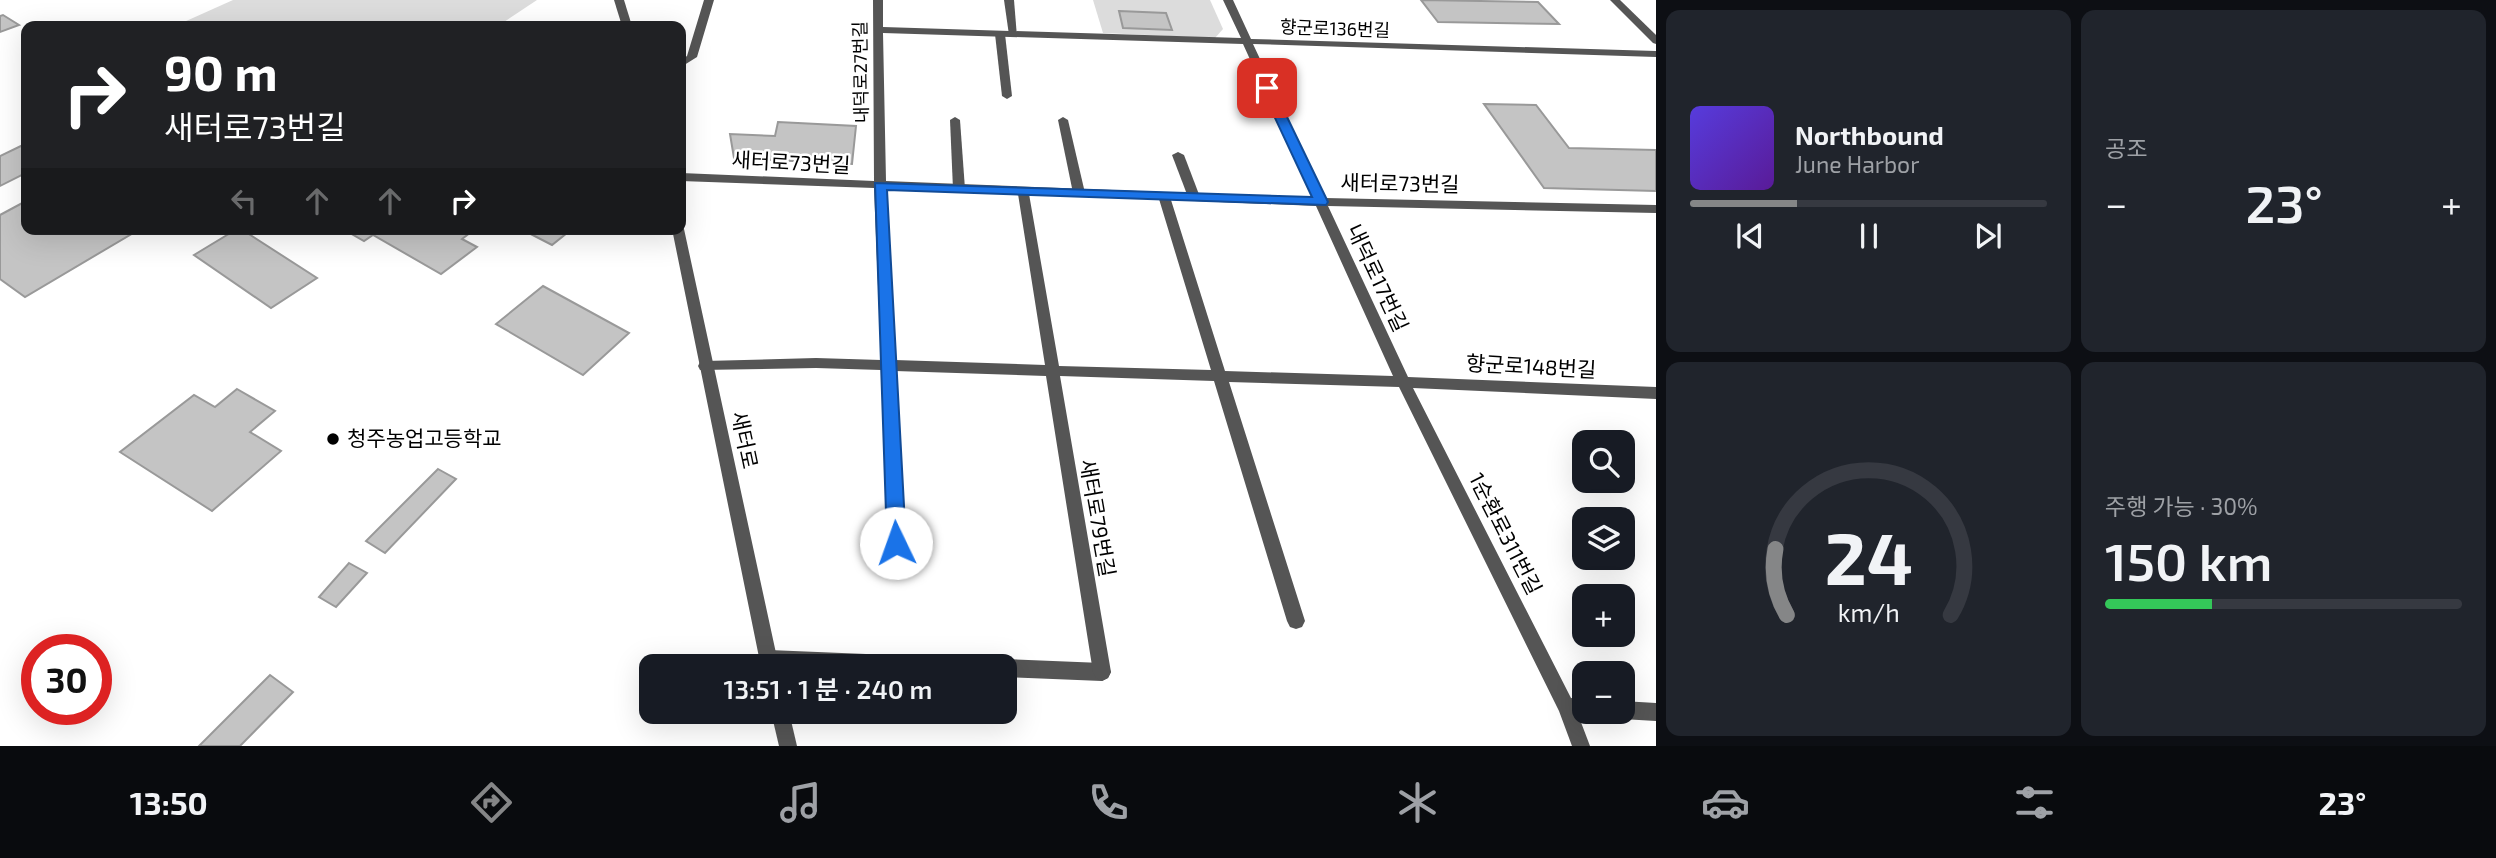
<!DOCTYPE html>
<html lang="ko">
<head>
<meta charset="utf-8">
<style>
	:root { --surface:#171b24; --page:#20242c; --text:#f1f3f6; --muted:#9ea1a6; --line:#363941; --accent:#858687 }
	body { margin:0; font-family:"Exo 2","Noto Sans KR",sans-serif; background:var(--page); color:var(--text); height:100vh; display:flex; flex-direction:column; font-size:26px; white-space:nowrap }
	* { box-sizing:border-box; margin:0 }
	p { font-size:23px; color:var(--muted) }
	.icon { flex:none; width:38px; height:38px; fill:none; stroke:currentColor; stroke-width:2; stroke-linecap:round; stroke-linejoin:round }
	.map { position:relative; flex:1; overflow:hidden }
	.details { display:flex; flex-direction:column; gap:10px; padding:10px; background:#0d0f14; width:840px }
	.details>* { flex:none }
	.hud { position:absolute; left:21px; top:21px; width:665px; height:214px; border-radius:14px; box-shadow:0 7px 28px #0002; background:#202124; color:#fff; overflow:hidden }
	.tools { position:absolute; left:1572px; top:430px; display:grid; gap:14px }
	.tools a { display:grid; place-items:center; width:63px; height:63px; border-radius:14px; background:var(--surface); box-shadow:0 7px 28px #0002; font-size:35px }
	.speed { position:absolute; left:21px; top:634px; display:flex; gap:14px; font-size:35px; font-weight:700; text-align:center }
	.speed>* { display:grid; place-content:center; width:91px; height:91px; border-radius:50%; background:var(--surface); box-shadow:0 7px 28px #0002; line-height:1 }
	.speed .limit { border:10px solid #d22; background:#fff; color:#111 }
	.pin { position:absolute; display:grid; place-items:center; width:60px; height:60px; color:#fff; margin:-30px; border-radius:14px; box-shadow:0 4px 10px #0006 }
	.me { position:absolute; width:77px; margin:-38px; rotate:357deg; stroke-linejoin:round; filter:drop-shadow(0 0 5px #0008) }
	.turn { display:flex; align-items:center; gap:24px; height:147px; padding:0 28px; font-size:32px }
	.turn .icon { width:91px; height:91px; stroke-width:2.5 }
	.turn b { display:block; font-size:49px; line-height:60px }
	.lanes { display:flex; align-items:center; height:66px; padding:0 28px; background:#0003; justify-content:center; gap:35px; direction:ltr }
	.lanes .off { opacity:.35 }
	.big { font-size:52px; font-weight:600; line-height:1.1 }
	.details .tile { flex:1; display:flex; flex-direction:column; justify-content:center; gap:10px; min-width:0; padding:0 24px; border-radius:14px; background:var(--page) }
	.details .dial { align-items:center; gap:0 }
	.dial svg { height:182px; overflow:visible; fill:none; stroke:var(--line); stroke-width:7; stroke-linecap:round; text-anchor:middle }
	.dial text { fill:var(--text); stroke:none }
	.song { display:flex; align-items:center; gap:21px }
	.cover { width:84px; height:84px; border-radius:10px; background:linear-gradient(135deg,hsl(250 70% 55%),hsl(270 70% 35%)) }
	.played { height:7px; border-radius:4px; background:linear-gradient(90deg,var(--accent) 30%,var(--line) 30%) }
	.keys { display:flex; justify-content:space-around; direction:ltr }
	.heat { display:flex; justify-content:space-between; align-items:center; font-size:38px; direction:ltr }
	.charge { height:10px; border-radius:5px; background:linear-gradient(90deg,#34c759 30%,var(--line) 0) }
	.details .tiles { flex:1; display:grid; gap:10px; grid-template-columns:repeat(2,1fr) }
	.trip { position:absolute; left:639px; top:654px; width:378px; height:70px; border-radius:14px; background:var(--surface); box-shadow:0 7px 28px #0002; font-weight:600; line-height:70px; text-align:center }
	.dock { display:flex; height:112px; justify-content:space-around; align-items:center; background:#090b0e; color:var(--muted) }
	.dock .icon { width:49px; height:49px }
	.dock .active { color:var(--accent) }
	.dock b { font-size:32px; color:var(--text) }
	main { display:flex; flex:1; min-height:0 }
	.map>svg:first-child { display:block }
</style>
</head>
<body>
<main>
<div class="map">
<svg width="1656" height="746" viewBox="0 0 1656 746">
	<rect width="100%" height="100%" fill="#fff"/>
	<!-- green -->
	<g fill="#dcdcdc">
		<polygon points="233,0 537,0 498,26 175,26"/>
		<polygon points="1093,0 1210,0 1223,29 1215,38 1103,33"/>
	</g>
	<!-- building -->
	<g fill="#c4c4c4" stroke="#999" stroke-width="2">
		<polygon points="1421,0 1538,2 1559,24 1438,22"/>
		<polygon points="1119,11 1166,13 1172,30 1123,28"/>
		<polygon points="3,15 19,25 0,32 0,16"/>
		<polygon points="1484,104 1536,105 1569,148 1656,150 1656,191 1544,188"/>
		<polygon points="778,122 856,126 852,164 734,158 730,134 775,136"/>
		<polygon points="23,145 26,147 26,173 0,186 0,156"/>
		<polygon points="26,201 26,229 140,229 25,297 0,279 0,215"/>
		<polygon points="237,229 241,229 317,278 271,308 194,255"/>
		<polygon points="343,229 475,229 462,239 477,247 441,274 373,235 364,241"/>
		<polygon points="521,229 572,229 552,245"/>
		<polygon points="543,286 629,333 583,375 496,324"/>
		<polygon points="237,389 275,411 250,432 281,451 212,511 120,452 194,395 215,407"/>
		<polygon points="438,469 456,479 385,553 366,541"/>
		<polygon points="349,563 367,573 336,607 319,597"/>
		<polygon points="270,675 293,692 240,746 199,746"/>
	</g>
	<g fill="none" stroke-linecap="round" stroke-linejoin="round">
		<!-- service -->
		<g fill="#555" fill-rule="evenodd">
			<polygon points="1004,0 1014,0 1017,37 1009,35"/>
			<polygon points="1000,31 1005,34 1012,96 1007,99 1002,96 995,34"/>
			<polygon points="955,117 960,120 965,189 959,193 953,189 950,120"/>
			<polygon points="1063,117 1068,120 1085,193 1079,197 1073,193 1058,120"/>
			<polygon points="1178,152 1184,155 1200,197 1198,200 1190,200 1188,197 1172,155"/>
			<polygon points="769,650 963,658 969,661 972,667 767,667 763,665 760,659 763,653"/>
			<polygon points="1004,659 1102,663 1108,666 1111,672 1108,678 1102,681 1004,677 1004,667 996,667 998,662"/>
		</g>
		<!-- minor -->
		<g fill="#555" fill-rule="evenodd">
			<polygon points="704,0 714,0 697,57 681,67 681,60 687,56"/>
			<path d="M873 0H883V27L1241 38 1223 0H1233L1251 39 1656 51V57L1253 44 1325 198 1656 205V213L1328 206 1408 377 1656 387V399L1413 388 1571 698 1584 699V712H1591L1584 717H1579L1590 746H1572L1559 711 1399 387 1229 382 1305 621 1302 627 1296 629 1290 627 1287 621 1214 381 1060 376 1111 672 1108 678 1102 681 1096 678 1093 672 1046 376 895 371 904 543 902 548 896 550 890 548 888 543 881 370 816 368 700 370 698 366 700 362 705 361 816 358 881 360 874 188 681 181V173L874 181ZM883 33 1243 44 1313 198 886 181ZM886 189 1018 194 1045 365 895 360ZM1029 194 1159 199 1211 370 1059 366ZM1171 200 1316 206 1393 376 1225 371Z"/>
			<polygon points="1610,0 1620,0 1656,35 1656,44 1653,43"/>
			<polygon points="1622,701 1656,703 1656,721 1622,719 1616,716 1614,712 1622,712"/>
		</g>
		<!-- tertiary -->
		<g fill="#555" fill-rule="evenodd">
			<polygon points="614,0 624,0 632,26 622,26"/>
			<polygon points="681,226 684,229 779,667 761,667 672,229 681,229"/>
			<polygon points="771,712 789,712 797,746 779,746"/>
		</g>
	</g>
	<!-- route -->
	<polygon fill="#1a73e8" stroke="#114b97" stroke-width="2" points="1263,86 1273,88 1328,202 1326,205 887,190 906,543 903,548 896,551 890,548 887,543 875,183 1312,197 1261,88"/>
	<!-- markers -->
	<circle fill="#000" stroke="#fff" stroke-width="2.5" cx="333" cy="439" r="7"/>
	<g text-anchor="middle" stroke-width="5" stroke-linejoin="round" paint-order="stroke">
		<!-- far-street labels -->
		<g font-size="18" fill="#000" stroke="#fff">
			<text transform="translate(1335 29) rotate(2)" y="6">향군로136번길</text>
			<text transform="translate(861 72) rotate(-91)" y="6">내덕로27번길</text>
		</g>
		<!-- street labels -->
		<g font-size="21" fill="#000" stroke="#fff">
			<text transform="translate(791 163) rotate(3)" y="7">새터로73번길</text>
			<text transform="translate(1400 184) rotate(1)" y="7">새터로73번길</text>
			<text transform="translate(1377 278) rotate(65)" y="7">내덕로17번길</text>
			<text transform="translate(1531 367) rotate(3)" y="7">향군로148번길</text>
			<text transform="translate(744 440) rotate(78)" y="7">새터로</text>
			<text transform="translate(1097 518) rotate(80)" y="7">새터로79번길</text>
			<text transform="translate(1505 534) rotate(63)" y="7">1순환로311번길</text>
		</g>
		<!-- poi labels -->
		<g font-size="21" fill="#000" stroke="#fff" text-anchor="start">
			<text x="347" y="446">청주농업고등학교</text>
		</g>
	</g>
</svg>
<div class="tools">
<a><svg class="icon" aria-label="search" viewBox="0 0 24 24"><circle cx="10" cy="10" r="6"/><path d="M15 15l6 6"/></svg></a>
<a><svg class="icon" aria-label="layers" viewBox="0 0 24 24"><path d="M12 4l9 5-9 5-9-5zM3 14l9 5 9-5"/></svg></a>
<a>+</a>
<a>−</a>
</div>
<div class="speed"><div class="limit">30</div></div>
<div class="pin" style="left:1267px;top:88px;background:#d93025"><svg class="icon" aria-label="arrive" viewBox="0 0 24 24"><path d="M6 21V4h12l-3 4 3 4H6"/></svg></div>
<svg class="me" style="left:896px;top:543px" viewBox="-20 -20 40 40"><circle r="19" fill="#fff"/><path d="M0-13L10 11 0 6-10 11z" fill="#1a73e8"/></svg>
<div class="trip">13:51 · 1 분 · 240 m</div>
<div class="hud">
<div class="turn"><svg class="icon" aria-label="right" viewBox="0 0 24 24"><path d="M7 20v-9h11M14 6l5 5-5 5"/></svg><div><b>90 m</b>새터로73번길</div></div>
<div class="lanes"><svg class="icon off" aria-label="left" viewBox="0 0 24 24"><path d="M17 20v-9H6M10 6l-5 5 5 5"/></svg><svg class="icon off" aria-label="ahead" viewBox="0 0 24 24"><path d="M12 20V5M6 11l6-6 6 6"/></svg><svg class="icon off" aria-label="ahead" viewBox="0 0 24 24"><path d="M12 20V5M6 11l6-6 6 6"/></svg><svg class="icon" aria-label="right" viewBox="0 0 24 24"><path d="M7 20v-9h11M14 6l5 5-5 5"/></svg></div>
</div>
</div>
<section class="details">
<div class="tiles">
<div class="tile">
<div class="song"><i class="cover"></i><div><b>Northbound</b><p>June Harbor</p></div></div>
<div class="played"></div>
<div class="keys"><svg class="icon" aria-label="previous" viewBox="0 0 24 24"><path d="M18 5L8 12l10 7zM5 5v14"/></svg><svg class="icon" aria-label="pause" viewBox="0 0 24 24"><path d="M8 5v14M16 5v14"/></svg><svg class="icon" aria-label="next" viewBox="0 0 24 24"><path d="M6 5l10 7-10 7zM19 5v14"/></svg></div>
</div>
<div class="tile"><p>공조</p>
<div class="heat"><a>−</a><b class="big">23°</b><a>+</a></div>
</div>
<div class="tile dial"><svg viewBox="0 0 100 80">
<path d="M14 69A42 42 0 1 1 86 69"/>
<path d="M14 69A42 42 0 0 1 9 40" stroke="#858687"/>
<text x="50" y="56" font-size="32" font-weight="700">24</text>
<text x="50" y="72" font-size="11">km/h</text>
</svg></div>
<div class="tile"><p>주행 가능 · 30%</p><b class="big">150 km</b><div class="charge"></div></div>
</div>
</section>
</main>
<nav class="dock">
<b>13:50</b>
<svg class="icon active" aria-label="directions" viewBox="0 0 24 24"><path d="M12 3l9 9-9 9-9-9zM9 14v-3h6M13 9l2 2-2 2"/></svg>
<svg class="icon" aria-label="music" viewBox="0 0 24 24"><path d="M9 18V5l10-2v13"/><circle cx="6" cy="18" r="3"/><circle cx="16" cy="16" r="3"/></svg>
<svg class="icon" aria-label="phone" viewBox="0 0 24 24"><path d="M5 4h4l2 5-3 2q2 4 5 5l2-3 5 2v4C11 20 4 13 5 4z"/></svg>
<svg class="icon" aria-label="climate" viewBox="0 0 24 24"><path d="M12 3v18M4 7l16 10M4 17L20 7"/></svg>
<svg class="icon" aria-label="car" viewBox="0 0 24 24"><path d="M5 17H2v-5l4-1 3-4h7l3 4 3 1v5h-3M9 17h6M6 11h13"/><circle cx="7" cy="17" r="2"/><circle cx="17" cy="17" r="2"/></svg>
<svg class="icon" aria-label="filters" viewBox="0 0 24 24"><path d="M4 7h16M4 17h16"/><circle cx="9" cy="7" r="2"/><circle cx="15" cy="17" r="2"/></svg>
<b>23°</b>
</nav>
</body>
</html>
